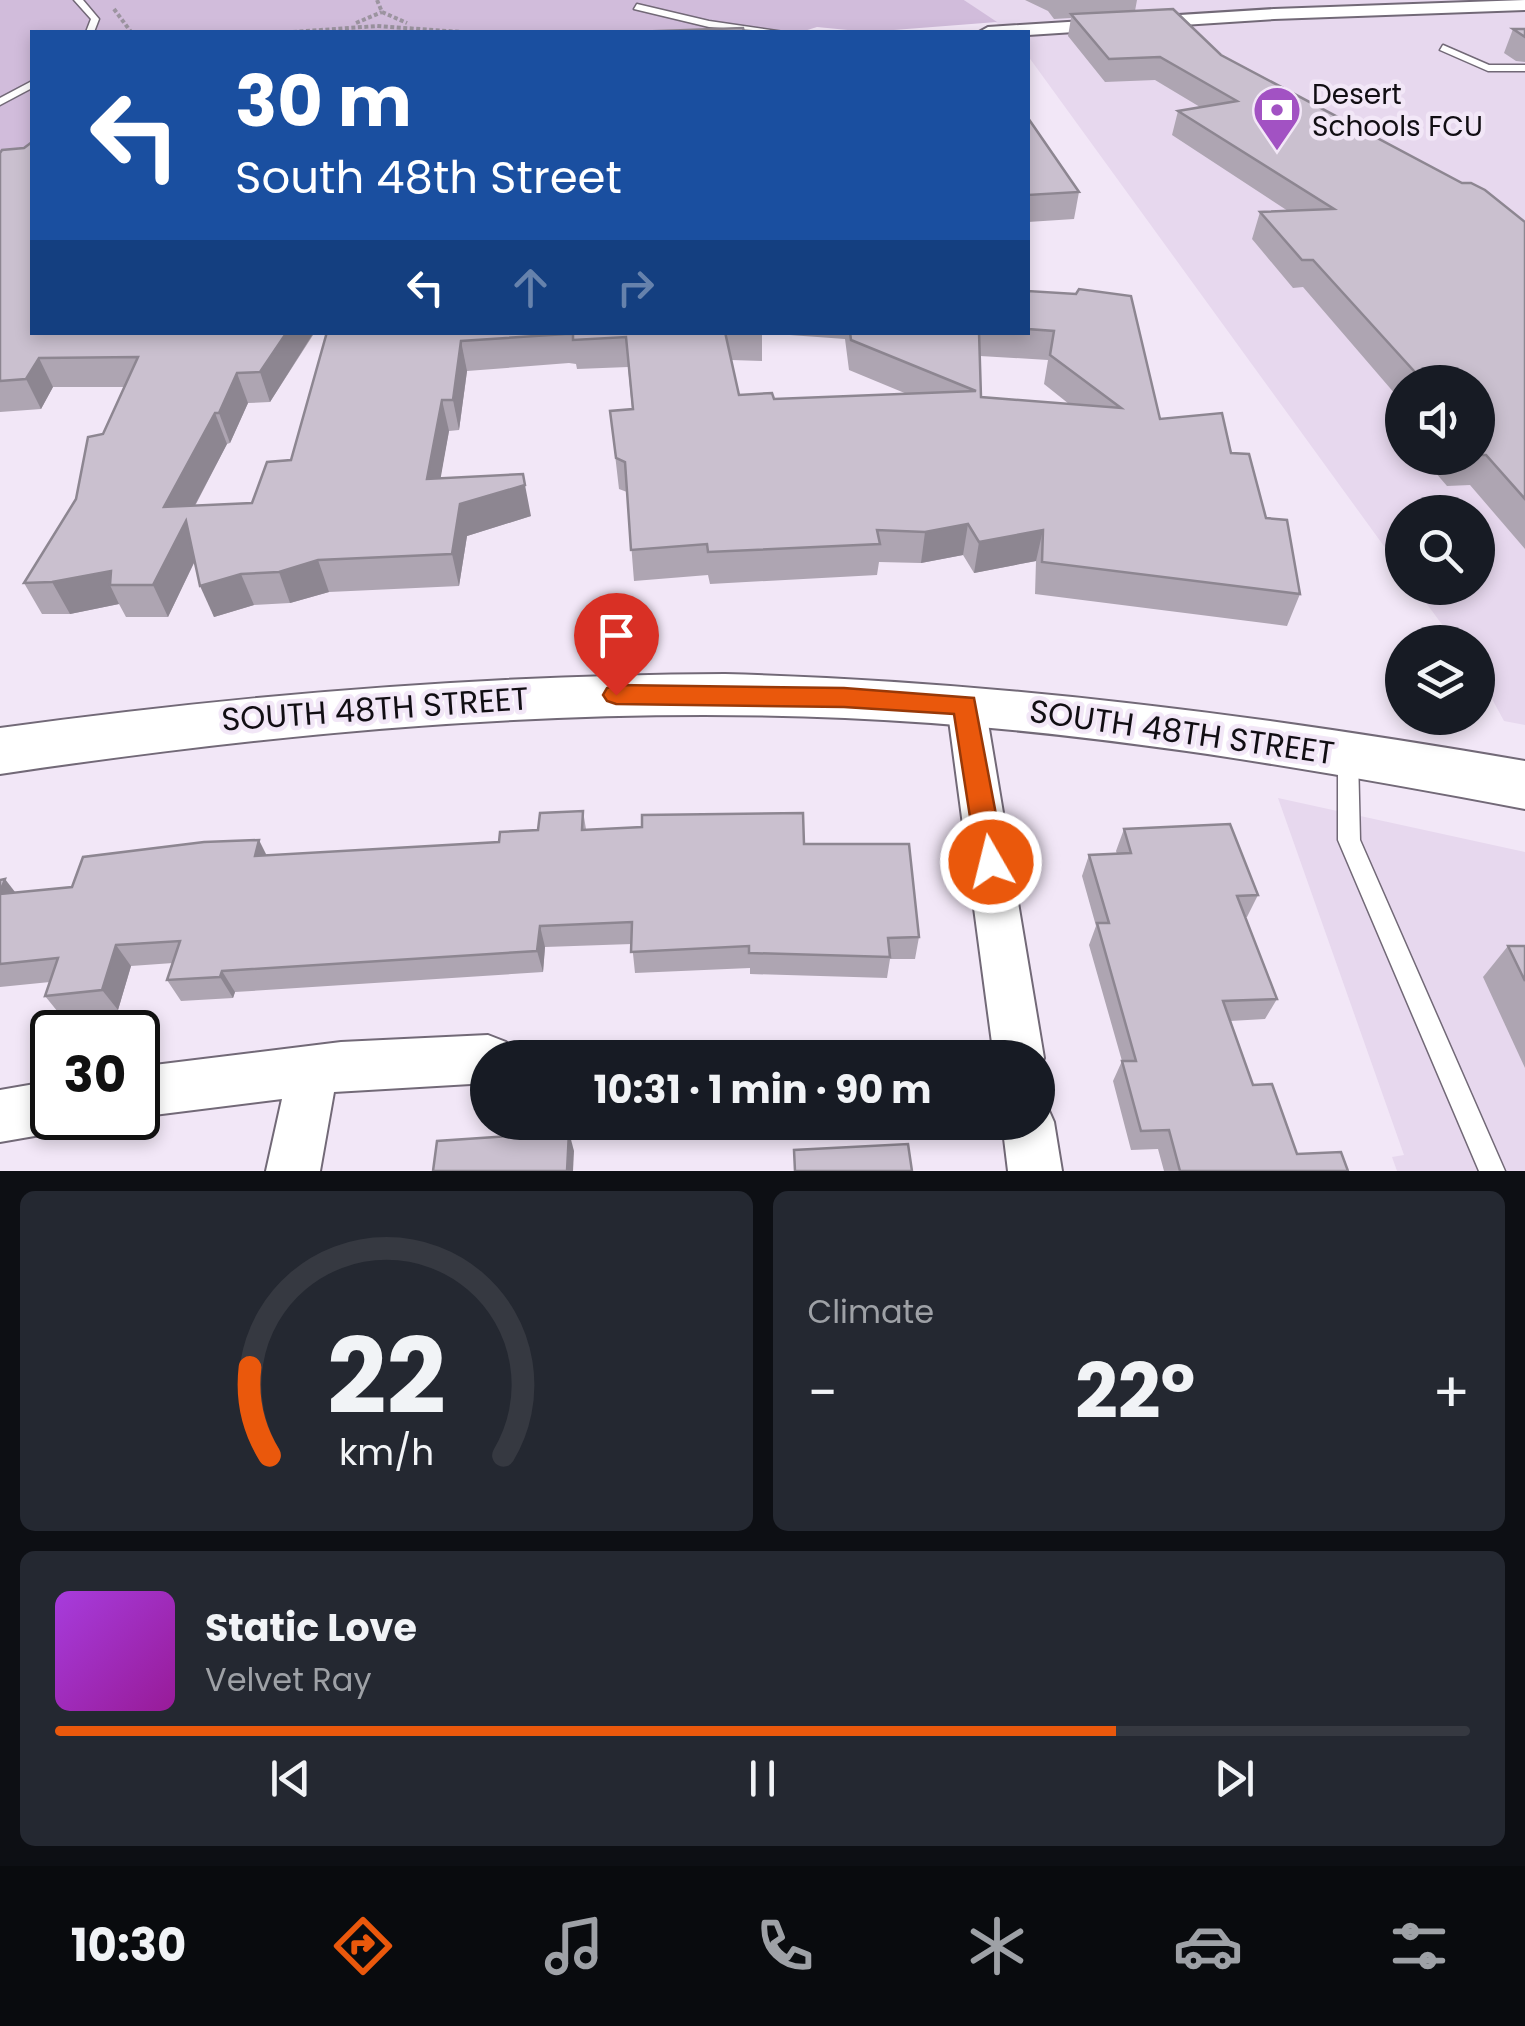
<!DOCTYPE html>
<html lang="en">
<head>
<meta charset="utf-8">
<style>
	:root { --surface:#171b24; --page:#242831; --text:#f1f3f6; --muted:#9ea1a6; --line:#363941; --accent:#ea580c }
	body { margin:0; font-family:Poppins,sans-serif; background:var(--page); color:var(--text); height:100vh; display:flex; flex-direction:column; font-size:38px; white-space:nowrap }
	* { box-sizing:border-box; margin:0 }
	p { font-size:32px; color:var(--muted) }
	.icon { flex:none; width:55px; height:55px; fill:none; stroke:currentColor; stroke-width:2; stroke-linecap:round; stroke-linejoin:round }
	.map { position:relative; height:1171px; overflow:hidden }
	.details { display:flex; flex-direction:column; gap:20px; padding:20px; background:#0d0f14; flex:1 }
	.details>* { flex:none }
	.top-card { position:absolute; left:30px; top:30px; width:1000px; height:305px; border-radius:0px; box-shadow:0 5px 15px #0003; background:#1a4fa0; color:#fff; overflow:hidden }
	.tools { position:absolute; left:1385px; top:365px; display:grid; gap:20px }
	.tools a { display:grid; place-items:center; width:110px; height:110px; border-radius:50%; background:var(--surface); box-shadow:0 5px 15px #0003; font-size:50px }
	.speed { position:absolute; left:30px; top:1010px; display:flex; gap:20px; font-size:50px; font-weight:700; text-align:center }
	.speed>* { display:grid; place-content:center; width:130px; height:130px; border-radius:50%; background:var(--surface); box-shadow:0 5px 15px #0003; line-height:1 }
	.speed .limit { border:5px solid #111; border-radius:15px; background:#fff; color:#111 }
	.pin { position:absolute; display:grid; place-items:center; width:85px; height:85px; color:#fff; margin:-102px -42px; border-radius:50% 50% 50% 0; rotate:-45deg; box-shadow:0 0 10px #0007 }
	.pin .icon { rotate:45deg }
	.me { position:absolute; width:110px; margin:-55px; rotate:352deg; stroke-linejoin:round; filter:drop-shadow(0 0 8px #0008) }
	.turn { display:flex; align-items:center; gap:35px; height:210px; padding:0 40px; font-size:45px }
	.turn .icon { width:130px; height:130px; stroke-width:2.5 }
	.turn b { display:block; font-size:70px; line-height:85px }
	.lanes { display:flex; align-items:center; height:95px; padding:0 40px; background:#0003; justify-content:center; gap:50px; direction:ltr }
	.lanes .off { opacity:.35 }
	.big { font-size:75px; font-weight:700; line-height:1.1 }
	.details .card { flex:1; display:flex; flex-direction:column; justify-content:center; gap:15px; min-width:0; padding:0 35px; border-radius:15px; background:var(--page) }
	.details .dial { align-items:center; gap:0 }
	.dial svg { height:260px; overflow:visible; fill:none; stroke:var(--line); stroke-width:7; stroke-linecap:round; text-anchor:middle }
	.dial text { fill:var(--text); stroke:none }
	.song { display:flex; align-items:center; gap:30px }
	.cover { width:120px; height:120px; border-radius:15px; background:linear-gradient(135deg,hsl(280 70% 55%),hsl(300 70% 35%)) }
	.played { height:10px; border-radius:5px; background:linear-gradient(90deg,var(--accent) 75%,var(--line) 75%) }
	.keys { display:flex; justify-content:space-around; direction:ltr }
	.heat { display:flex; justify-content:space-between; align-items:center; font-size:55px; direction:ltr }
	.details .tiles { flex:1; display:grid; gap:20px; grid-template-columns:1fr 1fr }
	.card:last-child { grid-column:span 2 }
	.trip { position:absolute; left:470px; top:1040px; width:585px; height:100px; border-radius:50px; background:var(--surface); box-shadow:0 5px 15px #0003; font-weight:700; line-height:100px; text-align:center }
	.dock { display:flex; height:160px; justify-content:space-around; align-items:center; background:#090b0e; color:var(--muted) }
	.dock .icon { width:70px; height:70px }
	.dock .on { color:var(--accent) }
	.dock b { font-size:45px; color:var(--text) }
	.map>svg:first-child { display:block }
</style>
</head>
<body>
<div class="map">
<svg width="1525" height="1171" viewBox="0 0 1525 1171">
	<rect width="100%" height="100%" fill="#f2e7f7"/>
	<!-- built -->
	<g fill="#e7d8ee" fill-rule="evenodd">
		<path d="M964 0H1525V725L1504 721 1478 673V642H1455L1415 588H1478V512H1402V571L1028 56V32H1009ZM1402 382H1478V458H1402Z"/>
		<polygon points="1278,798 1525,852 1525,1171 1397,1171 1392,1157 1404,1155"/>
	</g>
	<!-- green -->
	<polygon fill="#d1bcdb" points="0,0 964,0 997,22 868,32 817,27 801,32 32,32 32,148 0,176"/>
	<g fill="none" stroke-linecap="round" stroke-linejoin="round">
		<!-- lane casing -->
		<g stroke="#726977" stroke-width="3">
			<g id="lane">
				<polygon points="74,0 83,0 99,19 94,32 86,32 91,19"/>
				<polygon points="637,4 709,21 784,32 709,27 634,9"/>
				<polygon points="1443,45 1489,65 1525,65 1525,71 1488,71 1440,50"/>
				<polygon points="32,81 32,88 0,105 0,98"/>
				<polygon points="1348,748 1355,750 1358,756 1360,840 1505,1171 1479,1171 1338,840 1338,756 1341,750"/>
			</g>
		</g>
		<!-- street casing -->
		<g stroke="#726977" stroke-width="4">
			<g id="street">
				<polygon points="1525,0 1525,10 1274,19 1028,35 979,32 988,27 1274,9"/>
				<polygon points="966,690 980,695 985,705 1044,1058 1038,1073 1038,1058 994,1058 947,705 952,695"/>
				<polygon points="488,1035 506,1042 512,1058 488,1058 488,1083 334,1092 320,1171 266,1171 282,1099 138,1117 138,1067 341,1042"/>
				<polygon points="52,1081 52,1118 73,1118 70,1125 52,1133 0,1142 0,1090"/>
				<polygon points="1038,1100 1046,1104 1054,1122 1062,1171 1008,1171 1002,1122 1038,1122"/>
			</g>
		</g>
		<!-- secondary casing -->
		<g stroke="#726977" stroke-width="4">
			<path id="secondary" d="M725 674C995 681 1259 715 1525 761V809C1300 766 1074 728 845 718 562 706 280 732 0 774V728C241 695 481 675 725 674Z"/>
		</g>
		<!-- path -->
		<g stroke="#9c94a0" stroke-width="4" stroke-dasharray="4 2.5" stroke-linecap="butt">
			<polyline points="377,0 382,12 407,23"/>
			<polyline points="114,9 131,32"/>
			<polyline points="356,23 382,12"/>
			<polyline points="293,32 377,26 461,32"/>
		</g>
		<!-- lane -->
		<use href="#lane" fill="#fff" fill-rule="evenodd"/>
		<!-- street -->
		<use href="#street" fill="#fff" fill-rule="evenodd"/>
		<!-- secondary -->
		<use href="#secondary" fill="#fff" fill-rule="evenodd"/>
	</g>
	<!-- wall -->
	<g fill="#aea5b2" fill-rule="evenodd">
		<polygon points="1025,0 1137,0 1135,11 1221,55 1525,222 1525,549 1470,485 1447,486 1423,458 1478,458 1478,382 1402,382 1402,402 1303,287 1293,288 1252,239 1260,212 1288,211 1172,135 1178,111 1200,107 1155,80 1105,82 1068,36 1071,18 1054,19 1048,11"/>
		<polygon points="1513,29 1525,29 1525,62 1516,61 1504,53"/>
		<polygon points="1028,118 1079,192 1074,219 1028,222"/>
		<path d="M24 148 32 332H315L270 402 248 403 230 443 227 444 195 506 252 503 291 460 327 332H1028V291L1160 419 1231 453 1266 518 1300 594 1287 626 1035 594 1036 561 974 573 963 555 921 563 879 562 877 575 710 584 708 575 634 581 627 492 619 489 610 411 632 409 628 367 577 369 576 364 569 363 467 371 459 430 449 431 440 478 531 516 467 536 459 586 329 592 290 603 254 605 214 617 195 561 168 617H126L119 604 70 614H42L24 583 76 499 125 387H53L41 409 0 412V153ZM762 333 845 339 849 370 907 394 774 399 739 395 731 360 762 361ZM980 356 1048 360 1044 384 1069 404 981 397Z"/>
		<polygon points="583,811 586,829 804,844 919,937 915,959 890,959 887,978 750,974 750,968 635,973 632,944 545,947 543,972 235,992 233,998 181,1001 167,980 173,963 131,966 118,1010 62,1017 45,996 50,982 0,987 0,880 16,893 72,887 267,855 499,842 538,830"/>
		<polygon points="1124,829 1258,895 1247,917 1245,917 1277,999 1265,1019 1230,1021 1253,1085 1297,1154 1348,1171 1164,1171 1158,1149 1131,1150 1113,1081 1122,1061 1089,945 1096,926 1082,876 1089,855 1117,854 1116,851"/>
		<polygon points="1508,946 1525,946 1525,1068 1483,977"/>
	</g>
	<!-- shaded-wall -->
	<g fill="#8d8691">
		<polygon points="287,332 314,332 270,402 260,372"/>
		<polygon points="461,341 467,371 459,430 453,400"/>
		<polygon points="39,358 53,387 41,409 26,379"/>
		<polygon points="237,373 248,403 230,443 219,413"/>
		<polygon points="442,400 449,431 435,510 427,479"/>
		<polygon points="215,413 227,444 186,522 199,552 168,617 153,585 164,507"/>
		<polygon points="525,485 531,516 467,536 459,586 452,554 460,504"/>
		<polygon points="968,524 963,555 921,563 925,532"/>
		<polygon points="1043,530 1036,561 974,573 979,542"/>
		<polygon points="318,560 329,592 290,603 279,572"/>
		<polygon points="111,571 110,585 119,604 70,614 52,582"/>
		<polygon points="241,574 254,605 214,617 200,586"/>
		<polygon points="259,840 270,862 255,856"/>
		<polygon points="5,879 22,901 0,895"/>
		<polygon points="540,926 545,947 543,972 537,951"/>
		<polygon points="116,945 131,966 118,1010 102,990"/>
		<polygon points="222,971 235,992 233,998 220,977"/>
		<polygon points="569,1132 574,1151 573,1171 567,1171"/>
	</g>
	<!-- building -->
	<g fill="#cac0cf" stroke="#8d8691" stroke-width="2.5">
		<polygon points="1173,9 1221,55 1462,183 1471,183 1485,190 1525,222 1525,499 1486,455 1478,455 1478,382 1424,382 1313,260 1302,260 1260,212 1334,209 1178,111 1237,101 1160,57 1109,59 1071,14"/>
		<polygon points="743,28 744,32 631,32"/>
		<polygon points="1513,29 1525,29 1525,37"/>
		<polygon points="1028,118 1079,192 1028,195"/>
		<polygon points="32,142 32,332 287,332 260,372 237,373 219,413 215,413 164,507 252,503 267,462 291,460 327,332 725,332 739,395 772,393 774,399 976,391 851,340 850,332 979,332 981,397 1121,408 1050,355 1054,331 1028,329 1028,291 1076,294 1079,289 1131,296 1160,419 1222,413 1231,453 1249,454 1266,518 1287,520 1300,594 1042,562 1043,530 979,542 968,524 925,532 877,530 880,544 708,552 707,544 631,550 625,462 616,458 610,411 633,409 626,337 573,340 573,334 566,334 461,341 453,400 442,400 427,479 523,474 525,485 460,504 452,554 318,560 279,572 241,574 200,586 186,521 153,585 110,585 111,571 52,582 24,583 76,499 88,437 103,434 138,357 39,358 26,379 0,381 0,153 2,150 24,148"/>
		<polygon points="583,811 582,830 642,827 642,815 803,813 804,844 909,844 919,937 888,938 890,957 749,953 749,946 631,952 632,922 540,926 537,951 222,971 220,977 167,980 180,941 116,945 102,990 45,996 58,958 0,964 0,894 72,887 83,857 204,842 259,840 255,856 499,842 500,832 538,830 540,813"/>
		<polygon points="1230,824 1258,895 1237,896 1277,999 1223,1001 1253,1085 1272,1084 1297,1154 1341,1152 1348,1171 1180,1171 1169,1130 1141,1131 1122,1061 1136,1061 1097,923 1109,923 1089,855 1131,853 1124,829"/>
		<polygon points="5,879 0,893 0,880"/>
		<polygon points="1508,946 1525,946 1525,981"/>
		<polygon points="569,1132 567,1171 433,1171 437,1141"/>
		<polygon points="908,1144 912,1171 795,1171 794,1150"/>
	</g>
	<!-- route -->
	<polygon fill="#ea580c" stroke="#983908" stroke-width="2.5" points="616,685 844,688 974,698 1005,862 1001,871 991,874 981,871 977,862 954,714 844,707 616,704 607,701 603,695 607,688"/>
	<!-- icons -->
	<defs>
		<g id="bank-pin" transform="scale(2.5)"><path d="M0 17L-7.5 6A9.5 9.5 0 1 1 7.5 6Z" fill="#a252c3" stroke="#f2e7f7"/><path d="M-6-4H6V4H-6ZM0-2.3a2.3 2.3 0 1 0 0 4.6a2.3 2.3 0 1 0 0-4.6Z" fill="#fff"/></g>
	</defs>
	<g fill-rule="evenodd">
		<use href="#bank-pin" x="1277" y="110"/>
	</g>
	<g text-anchor="middle" stroke-width="9" stroke-linejoin="round" paint-order="stroke">
		<!-- far-poi labels -->
		<g font-size="28" fill="#110e13" stroke="#f2e7f7" text-anchor="start">
			<text x="1312" y="104">Desert<tspan x="1312" dy="32">Schools FCU</tspan></text>
		</g>
		<!-- street labels -->
		<g font-size="32" fill="#110e13" stroke="#f2e7f7">
			<text transform="translate(375 709) rotate(-4)" y="11">SOUTH 48TH STREET</text>
			<text transform="translate(1182 732) rotate(8)" y="11">SOUTH 48TH STREET</text>
		</g>
	</g>
</svg>
<div class="tools">
<a><svg class="icon" aria-label="sound" viewBox="0 0 24 24"><path d="M4 9h4l5-4v14l-5-4H4zM17 9q2 3 0 6"/></svg></a>
<a><svg class="icon" aria-label="search" viewBox="0 0 24 24"><circle cx="10" cy="10" r="6"/><path d="M15 15l6 6"/></svg></a>
<a><svg class="icon" aria-label="layers" viewBox="0 0 24 24"><path d="M12 4l9 5-9 5-9-5zM3 14l9 5 9-5"/></svg></a>
</div>
<div class="speed"><div class="limit">30</div></div>
<div class="pin" style="left:616px;top:695px;background:#d93025"><svg class="icon" aria-label="arrive" viewBox="0 0 24 24"><path d="M6 21V4h12l-3 4 3 4H6"/></svg></div>
<svg class="me" style="left:991px;top:862px" viewBox="-20 -20 40 40"><circle r="17" fill="#ea580c" stroke="#fff" stroke-width="3"/><path d="M0-11L8 9 0 5-8 9z" fill="#fff"/></svg>
<div class="trip">10:31 · 1 min · 90 m</div>
<div class="top-card">
<div class="turn"><svg class="icon" aria-label="left" viewBox="0 0 24 24"><path d="M17 20v-9H6M10 6l-5 5 5 5"/></svg><div><b>30 m</b>South 48th Street</div></div>
<div class="lanes"><svg class="icon" aria-label="left" viewBox="0 0 24 24"><path d="M17 20v-9H6M10 6l-5 5 5 5"/></svg><svg class="icon off" aria-label="ahead" viewBox="0 0 24 24"><path d="M12 20V5M6 11l6-6 6 6"/></svg><svg class="icon off" aria-label="right" viewBox="0 0 24 24"><path d="M7 20v-9h11M14 6l5 5-5 5"/></svg></div>
</div>
</div>
<section class="details">
<div class="tiles">
<div class="card dial"><svg viewBox="0 0 100 80">
<path d="M14 69A42 42 0 1 1 86 69"/>
<path d="M14 69A42 42 0 0 1 8 42" stroke="#ea580c"/>
<text x="50" y="56" font-size="32" font-weight="700">22</text>
<text x="50" y="72" font-size="11">km/h</text>
</svg></div>
<div class="card"><p>Climate</p>
<div class="heat"><a>−</a><b class="big">22°</b><a>+</a></div>
</div>
<div class="card">
<div class="song"><i class="cover"></i><div><b>Static Love</b><p>Velvet Ray</p></div></div>
<div class="played"></div>
<div class="keys"><svg class="icon" aria-label="previous" viewBox="0 0 24 24"><path d="M18 5L8 12l10 7zM5 5v14"/></svg><svg class="icon" aria-label="pause" viewBox="0 0 24 24"><path d="M8 5v14M16 5v14"/></svg><svg class="icon" aria-label="next" viewBox="0 0 24 24"><path d="M6 5l10 7-10 7zM19 5v14"/></svg></div>
</div>
</div>
</section>
<nav class="dock">
<b>10:30</b>
<svg class="icon on" aria-label="directions" viewBox="0 0 24 24"><path d="M12 3l9 9-9 9-9-9zM9 14v-3h6M13 9l2 2-2 2"/></svg>
<svg class="icon" aria-label="music" viewBox="0 0 24 24"><path d="M9 18V5l10-2v13"/><circle cx="6" cy="18" r="3"/><circle cx="16" cy="16" r="3"/></svg>
<svg class="icon" aria-label="phone" viewBox="0 0 24 24"><path d="M5 4h4l2 5-3 2q2 4 5 5l2-3 5 2v4C11 20 4 13 5 4z"/></svg>
<svg class="icon" aria-label="climate" viewBox="0 0 24 24"><path d="M12 3v18M4 7l16 10M4 17L20 7"/></svg>
<svg class="icon" aria-label="car" viewBox="0 0 24 24"><path d="M5 17H2v-5l4-1 3-4h7l3 4 3 1v5h-3M9 17h6M6 11h13"/><circle cx="7" cy="17" r="2"/><circle cx="17" cy="17" r="2"/></svg>
<svg class="icon" aria-label="filters" viewBox="0 0 24 24"><path d="M4 7h16M4 17h16"/><circle cx="9" cy="7" r="2"/><circle cx="15" cy="17" r="2"/></svg>
</nav>
</body>
</html>
